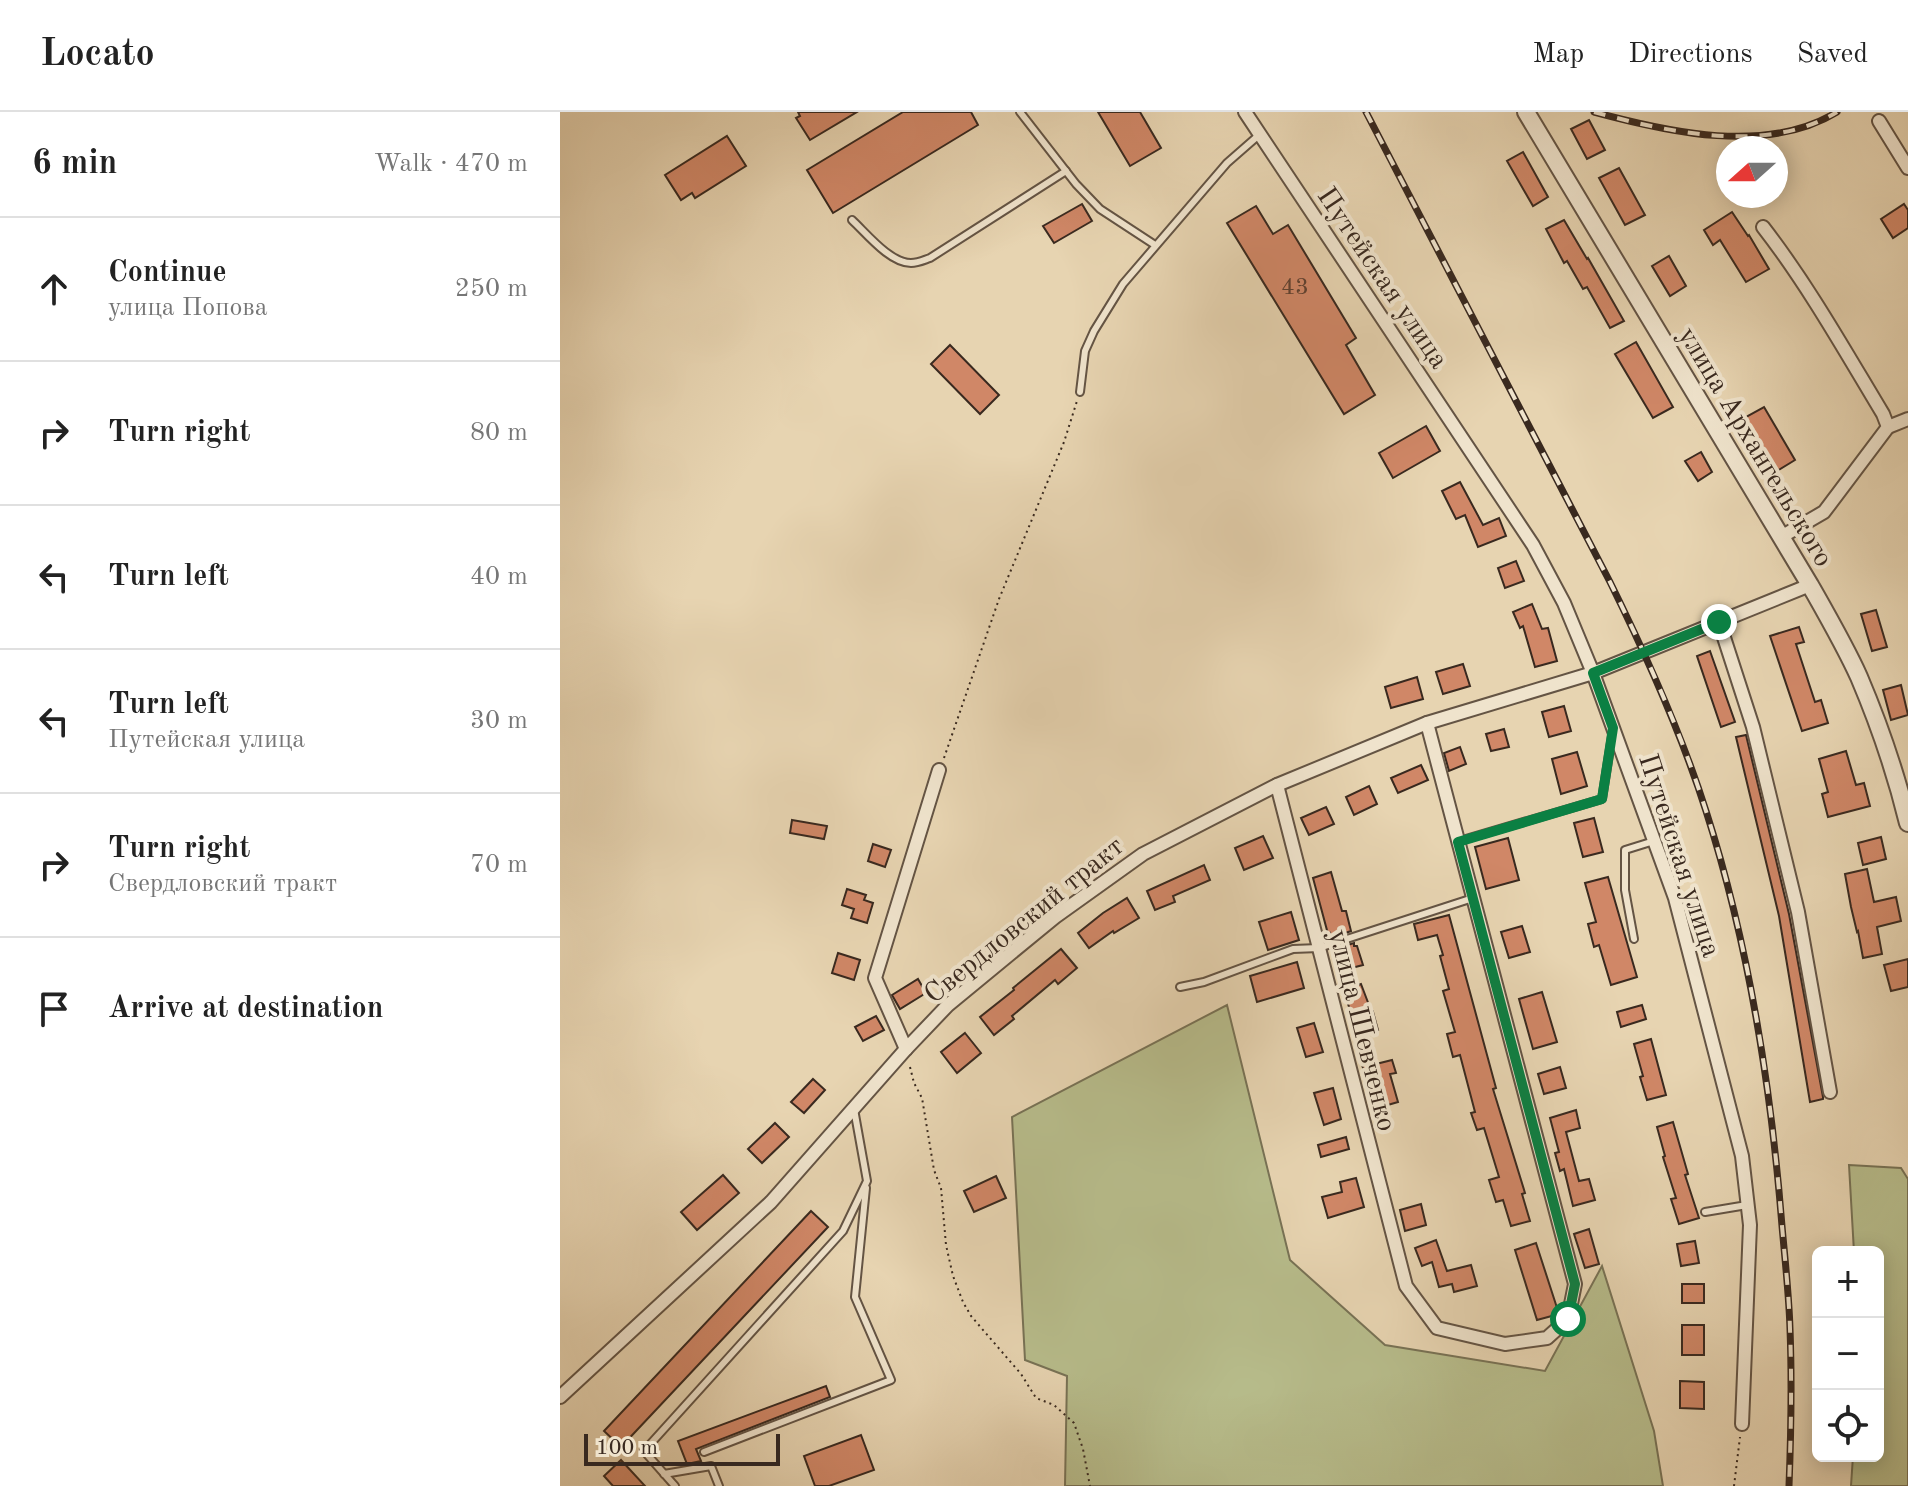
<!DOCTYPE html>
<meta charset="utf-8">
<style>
body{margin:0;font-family:"Old Standard TT",serif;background:#f2f2f2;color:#222}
.controls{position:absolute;right:24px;bottom:24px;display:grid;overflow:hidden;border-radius:12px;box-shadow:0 4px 20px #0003}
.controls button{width:72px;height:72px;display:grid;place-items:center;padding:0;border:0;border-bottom:2px solid #e0e0e0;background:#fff;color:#222;font:40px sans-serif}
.compass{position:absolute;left:1156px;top:24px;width:72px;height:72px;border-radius:50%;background:#fff;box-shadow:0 4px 20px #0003;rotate:249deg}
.scale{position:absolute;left:24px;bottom:20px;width:196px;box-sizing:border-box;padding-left:8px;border:4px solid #39291f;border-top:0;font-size:22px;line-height:28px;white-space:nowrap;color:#39291f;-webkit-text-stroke:6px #efe3cc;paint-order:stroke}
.stop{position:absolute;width:24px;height:24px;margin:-18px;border:6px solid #0b8043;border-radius:50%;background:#fff}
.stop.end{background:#0b8043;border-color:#fff;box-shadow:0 2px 8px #0008}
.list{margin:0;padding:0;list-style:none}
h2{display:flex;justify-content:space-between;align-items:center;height:104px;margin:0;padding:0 32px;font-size:34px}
h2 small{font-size:26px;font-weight:400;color:#767676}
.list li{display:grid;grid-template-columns:52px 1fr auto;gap:24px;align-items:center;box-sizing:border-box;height:144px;padding:0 32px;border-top:2px solid #e0e0e0}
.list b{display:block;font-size:30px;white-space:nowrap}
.list p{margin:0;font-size:26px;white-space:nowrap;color:#767676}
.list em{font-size:26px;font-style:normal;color:#767676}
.icon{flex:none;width:44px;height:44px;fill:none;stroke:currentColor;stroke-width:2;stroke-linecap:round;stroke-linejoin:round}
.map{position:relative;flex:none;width:1348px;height:1374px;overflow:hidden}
header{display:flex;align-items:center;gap:48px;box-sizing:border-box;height:112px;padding:0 40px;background:#fff;border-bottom:2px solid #e0e0e0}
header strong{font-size:38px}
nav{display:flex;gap:44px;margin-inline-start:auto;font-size:28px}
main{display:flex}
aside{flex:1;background:#fff}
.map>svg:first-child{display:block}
</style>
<header>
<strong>Locato</strong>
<nav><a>Map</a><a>Directions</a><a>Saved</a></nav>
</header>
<main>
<aside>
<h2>6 min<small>Walk · 470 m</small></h2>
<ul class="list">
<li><svg class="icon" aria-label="ahead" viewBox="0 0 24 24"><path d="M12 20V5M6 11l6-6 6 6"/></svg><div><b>Continue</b><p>улица Попова</p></div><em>250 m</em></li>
<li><svg class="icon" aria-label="right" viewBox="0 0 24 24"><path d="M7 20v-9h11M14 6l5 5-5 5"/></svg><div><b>Turn right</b></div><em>80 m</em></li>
<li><svg class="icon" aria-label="left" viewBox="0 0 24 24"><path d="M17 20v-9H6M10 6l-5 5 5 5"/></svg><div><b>Turn left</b></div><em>40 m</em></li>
<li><svg class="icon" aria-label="left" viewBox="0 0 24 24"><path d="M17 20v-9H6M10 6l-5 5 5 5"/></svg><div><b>Turn left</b><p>Путейская улица</p></div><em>30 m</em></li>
<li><svg class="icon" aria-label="right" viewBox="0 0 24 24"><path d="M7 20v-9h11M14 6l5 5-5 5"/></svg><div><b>Turn right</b><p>Свердловский тракт</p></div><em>70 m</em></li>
<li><svg class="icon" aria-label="arrive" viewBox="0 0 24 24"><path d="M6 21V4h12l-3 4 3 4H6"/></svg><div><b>Arrive at destination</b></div></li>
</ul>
</aside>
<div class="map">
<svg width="1348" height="1374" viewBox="0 0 1348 1374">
<rect width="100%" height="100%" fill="#e7d4b1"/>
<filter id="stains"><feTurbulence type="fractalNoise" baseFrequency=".0025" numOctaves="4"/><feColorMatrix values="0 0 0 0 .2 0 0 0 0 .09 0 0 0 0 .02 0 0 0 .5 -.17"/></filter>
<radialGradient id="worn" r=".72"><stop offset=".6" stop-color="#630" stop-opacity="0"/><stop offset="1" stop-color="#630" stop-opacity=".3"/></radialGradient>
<g fill="#b7bc8b" stroke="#787255" stroke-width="2">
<path d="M667,893L730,1148L825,1233L985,1259L1042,1154L1094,1319L1103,1374H505L507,1264L465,1248L452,1005Z"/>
<path d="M1289,1053L1341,1056L1348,1067V1374H1291L1293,1344H1318V1140H1294Z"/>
</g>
<g fill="#d08767" stroke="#39291f" stroke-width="2">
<path d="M238,0H297L250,28L236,6L240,4Z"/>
<path d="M343,0H411L418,13L273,101L247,58Z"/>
<path d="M538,0H580L601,36L570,54Z"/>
<path d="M1029,8L1045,38L1027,47L1011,17Z"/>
<path d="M167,24L186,54L135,86L132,81L121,88L105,63Z"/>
<path d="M963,40L988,85L973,94L947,49Z"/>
<path d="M1059,56L1085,103L1065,113L1039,66Z"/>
<path d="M522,92L532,109L494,131L483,114Z"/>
<path d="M1344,92L1348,98V116L1333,126L1321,107Z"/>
<path d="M696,94L713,122L728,113L796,226L786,233L815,283L784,302L667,111Z"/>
<path d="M1172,100L1188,124L1189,123L1209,157L1186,170L1160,128L1153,133L1144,118Z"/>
<path d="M1004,108L1027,147L1028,146L1064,209L1050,216L1027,175L1023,177L1007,149L1004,151L986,117Z"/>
<path d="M1109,144L1126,174L1110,184L1092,154Z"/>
<path d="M1076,230L1113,295L1093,306L1055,242Z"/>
<path d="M390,233L439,283L420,302L371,252Z"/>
<path d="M1204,295L1235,348L1217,359L1184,306Z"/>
<path d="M866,314L880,339L833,366L819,341Z"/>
<path d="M1141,340L1152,360L1138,369L1125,349Z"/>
<path d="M900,370L923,413L939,406L946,424L918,435L905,403L896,407L882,379Z"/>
<path d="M956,449L964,469L945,476L938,456Z"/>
<path d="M972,492L982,517L988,516L997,549L975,555L963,514L960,516L953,500Z"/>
<path d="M1316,498L1327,535L1312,539L1301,502Z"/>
<path d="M1239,515L1244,530L1236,532L1255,590L1261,588L1268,611L1242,619L1210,524Z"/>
<path d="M1150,539L1175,610L1161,615L1137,544Z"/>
<path d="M903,552L910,574L883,582L876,560Z"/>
<path d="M857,565L863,587L831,596L825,575Z"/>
<path d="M1341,573L1348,603L1331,608L1323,578Z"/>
<path d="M1004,594L1011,619L989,625L982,600Z"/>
<path d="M944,617L949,635L931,639L926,622Z"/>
<path d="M1186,623L1229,802L1263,985V987L1250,990L1219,804L1176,625Z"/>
<path d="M900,635L906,652L889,659L884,641Z"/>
<path d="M1286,639L1296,673L1304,671L1310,694L1268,705L1262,682L1268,680L1259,647Z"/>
<path d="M1017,640L1027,674L1001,682L992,647Z"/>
<path d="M861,653L868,668L838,681L831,666Z"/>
<path d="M809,674L817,692L794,703L786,685Z"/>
<path d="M766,695L774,712L749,723L741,706Z"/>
<path d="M1034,706L1043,740L1023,745L1014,711Z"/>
<path d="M232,708L267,714L264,727L230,721Z"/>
<path d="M703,724L713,746L684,758L675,736Z"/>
<path d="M1321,725L1326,747L1303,753L1298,731Z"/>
<path d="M948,726L959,768L926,777L915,735Z"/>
<path d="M313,732L331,738L325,755L308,749Z"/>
<path d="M644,753L650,768L613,784L615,790L595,798L587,779Z"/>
<path d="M1307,757L1314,790L1336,785L1341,809L1317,815L1322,842L1303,846L1298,819L1297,820L1291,795L1285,762Z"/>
<path d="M771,760L782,799H786L791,819L771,826L770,821L768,822L753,766Z"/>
<path d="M1048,765L1077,865L1051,873L1039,833L1034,835L1028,812L1036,810L1025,771Z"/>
<path d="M287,777L306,783L304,788L313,791L307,811L291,806L294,797L282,793Z"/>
<path d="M567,786L579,806L554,821L553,819L529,836L518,821L543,801Z"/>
<path d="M731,800L739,828L708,838L699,810Z"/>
<path d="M889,803L936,976L933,977L965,1081L962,1082L970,1109L951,1114L943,1088L936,1090L929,1068L939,1065L924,1016L917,1018L911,1001L915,1000L900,943L893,945L887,922L895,920L883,879L889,877L880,844L883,843L877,823L858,828L854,812Z"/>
<path d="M962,814L970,840L949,846L941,820Z"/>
<path d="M794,831V834H797L803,853L780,859L774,837Z"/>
<path d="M501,837L517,856L498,872L495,868L452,904L454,907L434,923L420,905L454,878L453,876Z"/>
<path d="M278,841L300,848L294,868L272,861Z"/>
<path d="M1348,847V875L1331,879L1324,853Z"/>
<path d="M737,850L744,876L697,890L690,864Z"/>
<path d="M358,867L366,881L340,897L332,883Z"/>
<path d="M801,872L812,901L813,900L818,918L795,924L790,907L793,906L783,878Z"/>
<path d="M982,880L997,930L973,937L959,887Z"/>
<path d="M1082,893L1086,907L1061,915L1057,900Z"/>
<path d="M316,904L324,918L303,929L295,915Z"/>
<path d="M754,911L763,940L746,945L737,916Z"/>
<path d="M405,921L421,941L397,961L381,940Z"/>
<path d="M1091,927L1106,983L1087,988L1080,965L1083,964L1074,932Z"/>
<path d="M813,941L816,952L832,948L836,961L830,962L838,990L814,997L800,945Z"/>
<path d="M1000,955L1006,976L984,982L978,962Z"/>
<path d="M253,967L265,978L244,1001L231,990Z"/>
<path d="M773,976L781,1007L764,1013L754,981Z"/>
<path d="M1016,998L1020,1016L1006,1020L1019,1069L1029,1067L1035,1088L1013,1094L1004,1057L1000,1059L995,1041L999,1040L990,1006Z"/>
<path d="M1113,1010L1128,1062L1125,1063L1139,1106L1119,1112L1111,1087L1116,1086L1103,1045L1105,1044L1097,1015Z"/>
<path d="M215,1011L229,1025L202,1051L188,1037Z"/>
<path d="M786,1025L789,1037L761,1045L758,1033Z"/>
<path d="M163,1063L179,1081L137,1118L121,1100Z"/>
<path d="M436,1064L446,1086L414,1100L404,1079Z"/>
<path d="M796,1066L804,1095L768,1106L762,1085L782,1080L780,1070Z"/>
<path d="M861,1092L866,1113L845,1119L840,1098Z"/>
<path d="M251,1099L268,1115L61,1335L44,1319Z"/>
<path d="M1029,1117L1039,1152L1025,1156L1014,1122Z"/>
<path d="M876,1128L887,1159L911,1153L917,1174L894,1180L892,1172L879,1175L872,1150L862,1154L855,1136Z"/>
<path d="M1135,1129L1139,1151L1121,1154L1117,1132Z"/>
<path d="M976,1131L999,1202L977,1208L955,1138Z"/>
<rect x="1122" y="1172" width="22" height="19"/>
<rect x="1122" y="1213" width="22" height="30"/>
<path d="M1120,1269L1144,1270V1297L1120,1296Z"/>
<path d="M266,1274L270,1285L136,1337L141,1349L127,1352L118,1329Z"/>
<path d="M301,1323L314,1358L269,1374H255L244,1344Z"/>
<path d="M61,1348L85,1374H53L44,1364Z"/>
</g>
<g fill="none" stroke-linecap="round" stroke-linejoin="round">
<g stroke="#645444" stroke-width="10">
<g id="service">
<path d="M460,0L516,72L540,97L595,133"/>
<path d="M292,108C307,122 330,151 351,151C358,151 364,148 370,146L506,59"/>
<path d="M520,280L525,239L534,219L563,172L667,51L699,23"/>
<path d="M899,729L1042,687L1052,624"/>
<path d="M1074,827L1065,778V738L1094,729"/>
<path d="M620,875L644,870L733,837L759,836L913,786"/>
<path d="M1145,1100L1187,1093"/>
<path d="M144,1340L331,1268L295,1185L306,1076"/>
<path d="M104,1362L151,1354L159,1374"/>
<path d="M115,1374L84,1339L283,1119L307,1069L294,997"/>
</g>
</g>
<g stroke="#645444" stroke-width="16">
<g id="minor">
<path d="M685,0L973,433L1004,491L1033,561L1115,786L1182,1044L1190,1113L1182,1312"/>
<path d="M1319,9L1348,56"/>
<path d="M1203,115C1248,173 1285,239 1323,302L1328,315L1264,400L1221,425"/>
<path d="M1328,315L1348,307"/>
<path d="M1159,510L1193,615L1238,800L1270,980"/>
<path d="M717,673L846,1174L877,1216L945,1232L987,1226L1008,1207L1015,1172L867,611"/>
<path d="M346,937L315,866L379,658"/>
<path d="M0,1285L211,1090L346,937L388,893L495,805L583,742L717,673L867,611L1033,561L1250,473"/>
</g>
</g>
<g stroke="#645444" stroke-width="20">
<path id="tertiary" d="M966,0L1250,473C1267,503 1285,534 1299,565C1319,612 1336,662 1348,711"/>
</g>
<g stroke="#39291f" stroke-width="2" stroke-dasharray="2 4" stroke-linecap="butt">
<path d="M384,646L439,487L504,330L517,289"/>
<path d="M350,955L354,971L362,986L374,1058L381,1076L386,1133L393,1164L403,1190L411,1204L461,1262L476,1286L494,1293L514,1311L523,1337L530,1374"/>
<path d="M1174,1374L1180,1325"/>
</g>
<use href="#service" stroke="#efe3cc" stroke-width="6"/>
<use href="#minor" stroke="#efe3cc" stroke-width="12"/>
<use href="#tertiary" stroke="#efe3cc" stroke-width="16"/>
<g stroke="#39291f" stroke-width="7">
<g id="rail">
<path d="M806,0L1050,470C1087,545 1121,620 1146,699C1189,833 1211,974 1222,1114C1225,1148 1229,1183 1230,1217C1232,1269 1231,1322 1229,1374"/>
<path d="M1034,0C1108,20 1207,43 1277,0"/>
</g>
</g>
<use href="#rail" stroke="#efe3cc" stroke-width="4" stroke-dasharray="12" stroke-linecap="butt"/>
</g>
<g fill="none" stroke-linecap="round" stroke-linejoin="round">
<path stroke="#0b8043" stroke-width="10" d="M1008,1207L1015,1172L898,730L1042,687L1053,616L1033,561L1159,510"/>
</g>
<g text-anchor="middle" stroke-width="8" stroke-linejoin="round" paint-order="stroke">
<g font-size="24" fill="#5f4031">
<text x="735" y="182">43</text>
</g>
<g font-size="28" fill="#39291f" stroke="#efe3cc">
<text transform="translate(824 165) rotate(56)" y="10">Путейская улица</text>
<text transform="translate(1197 334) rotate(59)" y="10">улица Архангельского</text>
<text transform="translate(1121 743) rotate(72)" y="10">Путейская улица</text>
<text transform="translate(463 807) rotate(-39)" y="10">Свердловский тракт</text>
<text transform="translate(804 918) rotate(76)" y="10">улица Шевченко</text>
</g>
</g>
<rect width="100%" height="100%" filter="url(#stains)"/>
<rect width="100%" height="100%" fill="url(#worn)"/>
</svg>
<div class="controls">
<button>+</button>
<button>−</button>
<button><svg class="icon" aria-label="locate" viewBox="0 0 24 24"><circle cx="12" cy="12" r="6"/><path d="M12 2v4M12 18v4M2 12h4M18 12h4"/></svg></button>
</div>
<svg class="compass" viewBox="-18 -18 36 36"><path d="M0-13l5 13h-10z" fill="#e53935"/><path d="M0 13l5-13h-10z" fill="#767676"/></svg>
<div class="scale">100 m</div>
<div class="stop" style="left:1008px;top:1207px"></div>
<div class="stop end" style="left:1159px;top:510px"></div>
</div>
</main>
